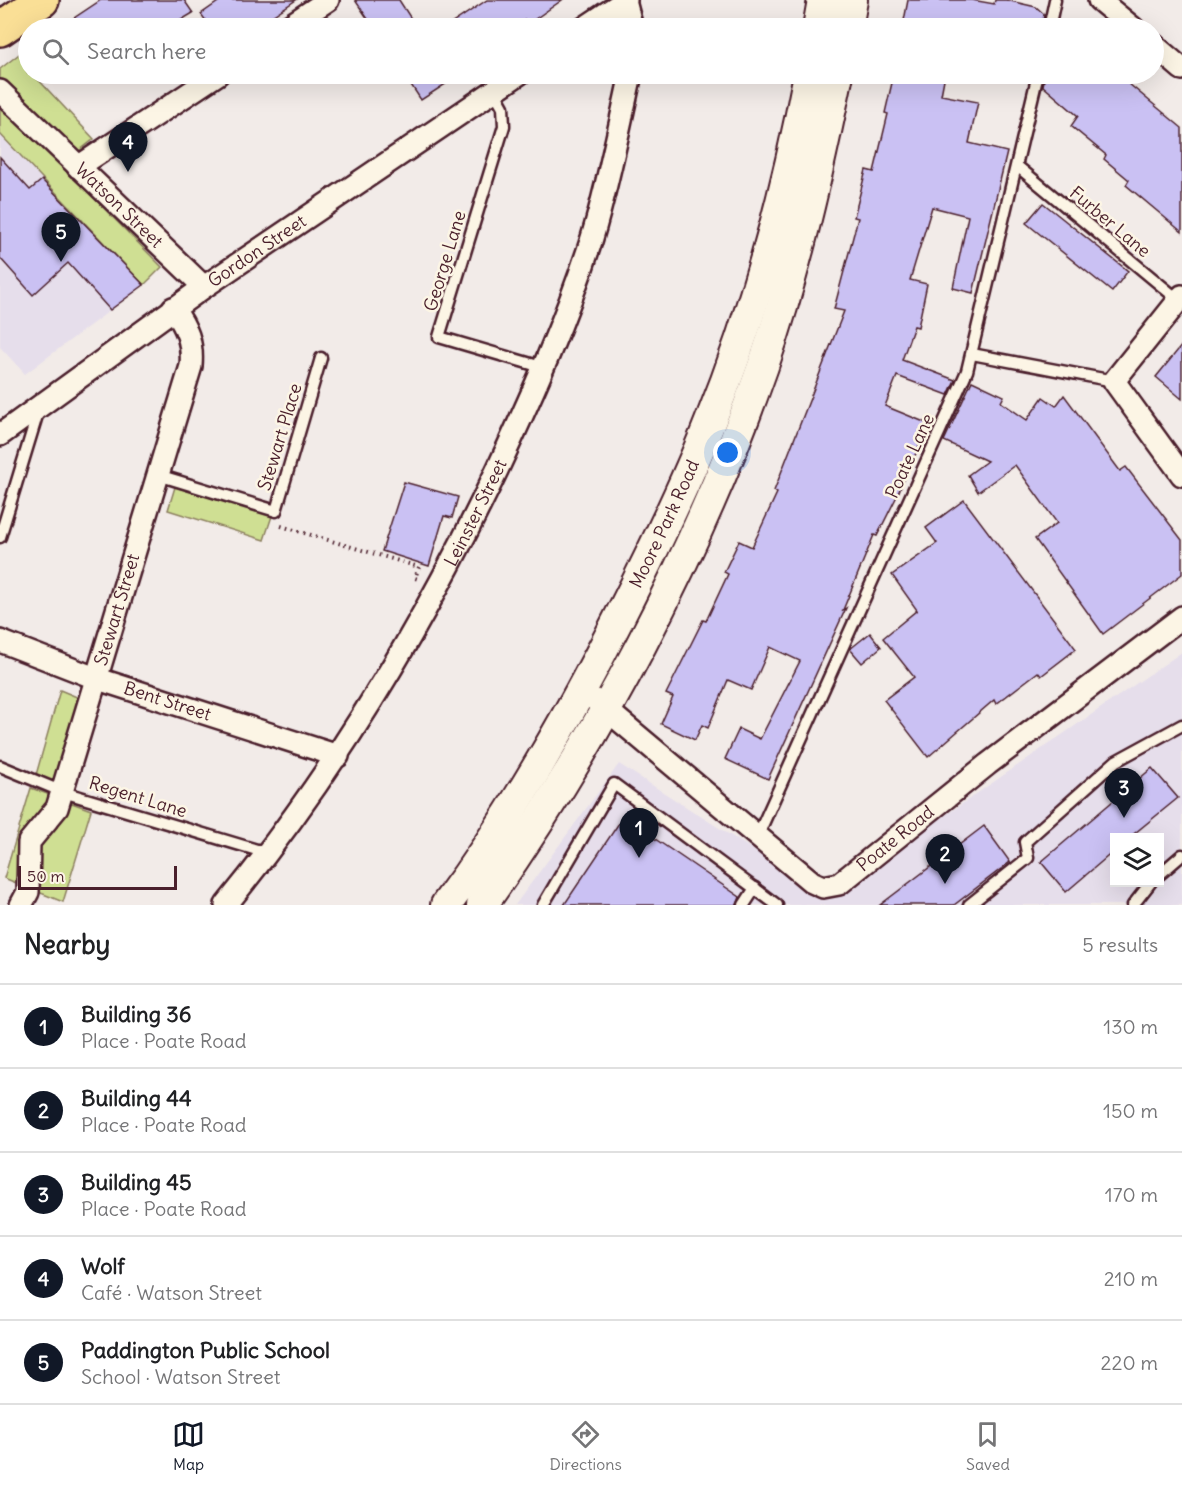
<!DOCTYPE html>
<meta charset="utf-8">
<style>
body{margin:0;font-family:Delius,sans-serif;background:#f2f2f2;color:#202124}
.controls{position:absolute;right:18px;bottom:18px;display:grid;overflow:hidden;border-radius:0px;box-shadow:0 6px 24px #0002}
.controls button{width:54px;height:54px;display:grid;place-items:center;padding:0;border:0;border-bottom:2px solid #e0e0e0;background:#fff;color:#202124;font:30px sans-serif}
.scale{position:absolute;left:18px;bottom:15px;width:159px;box-sizing:border-box;padding-left:6px;border:3px solid #4a1f2b;border-top:0;font-size:16px;line-height:21px;white-space:nowrap;color:#4a1f2b;-webkit-text-stroke:4px #fcf5e5;paint-order:stroke}
.you{position:absolute;left:728px;top:453px;width:21px;height:21px;margin:-15px;border:4px solid #fff;border-radius:50%;background:#1a73e8;box-shadow:0 0 0 9px #1a73e833}
.badge{display:grid;place-items:center;width:39px;height:39px;border-radius:50%;background:#111827;color:#fff;font-size:20px;font-weight:700}
.pin{position:absolute;translate:-50% -50px;filter:drop-shadow(0 2px 3px #0008)}
.pin::after{content:'';position:absolute;top:32px;width:21px;height:18px;background:inherit;clip-path:polygon(0 0,100% 0,50% 100%)}
.list{margin:0;padding:0;list-style:none}
h2{display:flex;justify-content:space-between;align-items:center;height:78px;margin:0;padding:0 24px;font-size:26px}
h2 small{font-size:20px;font-weight:400;color:#757577}
.list li{display:grid;grid-template-columns:39px 1fr auto;gap:18px;align-items:center;box-sizing:border-box;height:84px;padding:0 24px;border-top:2px solid #e0e0e0}
.list b{display:block;font-size:22px;white-space:nowrap}
.list p{margin:0;font-size:20px;white-space:nowrap;color:#757577}
.list em{font-size:20px;font-style:normal;color:#757577}
.icon{flex:none;width:33px;height:33px;fill:none;stroke:currentColor;stroke-width:2;stroke-linecap:round;stroke-linejoin:round}
.map{position:relative;flex:none;width:1182px;height:905px;overflow:hidden}
.search{position:absolute;background:#fff;box-shadow:0 6px 24px #0002;left:18px;right:18px;top:18px;height:66px;display:flex;align-items:center;gap:15px;box-sizing:border-box;padding:0 21px;border-radius:33px;color:#757577;font-size:22px}
.sheet{height:498px;background:#fff}
nav{display:flex;justify-content:space-around;align-items:center;box-sizing:border-box;height:84px;border-top:2px solid #e0e0e0;background:#fff;font-size:16px;color:#757577}
nav a{display:grid;justify-items:center;gap:3px}
nav .on{color:#111827}
.map>svg:first-child{display:block}
</style>
<div class="map">
<svg width="1182" height="905" viewBox="0 0 1182 905">
<rect width="100%" height="100%" fill="#f2ebe8"/>
<filter id="ink" filterUnits="userSpaceOnUse"><feTurbulence type="fractalNoise" baseFrequency=".0167" numOctaves="2"/><feDisplacementMap in="SourceGraphic" scale="12" xChannelSelector="R" yChannelSelector="G"/><feConvolveMatrix kernelMatrix="1 2 1 2 8 2 1 2 1" color-interpolation-filters="sRGB"/></filter>
<g filter="url(#ink)">
<g fill="#e6deeb" fill-rule="evenodd">
<path d="M0,135L144,285L25,374L0,347Z"/>
<path d="M1182,652V905H515L619,764L827,897ZM1114,838H1160V882H1114Z"/>
</g>
<g fill="#cfdf93" stroke="#8c7f5f" stroke-width="1.5">
<path d="M27,48L24,60L28,74H33L94,139L74,155L73,167L78,182L162,267L144,285L0,134V69Z"/>
<path d="M175,487L272,516L264,540L168,510Z"/>
<path d="M60,690L84,700L58,784L36,775Z"/>
<path d="M31,788L91,810L63,902L4,878Z"/>
</g>
<g fill="#cac1f3" stroke="#4a1f2b" stroke-width="1.5">
<path d="M101,0H184L193,13L168,28H59Z"/>
<path d="M221,0H296L254,28H211L201,14Z"/>
<path d="M355,0H399L417,28H374Z"/>
<path d="M487,0H562L528,24L525,20L512,28H445Z"/>
<path d="M908,0H972L994,4L995,0H1006L1036,7L1044,14L1042,28H916L903,26Z"/>
<path d="M404,74H461L421,100Z"/>
<path d="M894,74H945L941,95L978,102L969,143L1007,152L973,293L953,288L968,216L932,207L910,280L927,284L918,327L914,326L902,360L955,380L948,395L897,376L885,406L929,424L896,498L877,536L874,535L843,610L846,608L768,779L725,759L739,729L760,739L800,661L770,647L751,690L728,680L708,728L702,725L695,740L661,724L673,697L666,694L703,620L706,621L728,574L724,572L739,541L752,547L777,493L774,491L844,311L834,309L858,218L854,217L866,170L874,172L888,114L885,113Z"/>
<path d="M1045,74H1117L1182,128V232L1126,185L1129,180L1104,159L1106,155L1071,126L1078,116L1043,86Z"/>
<path d="M0,157L30,190L42,180L144,285L110,310L68,263L33,295L0,258Z"/>
<path d="M1043,203L1128,271L1112,292L1026,223Z"/>
<path d="M1182,345V399L1156,377Z"/>
<path d="M972,381L1004,396L1001,402L1027,420L1043,397L1056,406L1064,395L1120,471L1126,467L1182,540V574L1103,634L1035,539L1057,523L1015,465L978,492L968,475L987,461L944,441Z"/>
<path d="M404,482L458,497L452,518L444,516L429,566L382,551Z"/>
<path d="M964,500L1076,649L1041,676L1038,672L996,704L994,700L928,757L884,700L914,677L883,638L917,610L892,575L937,543L926,528Z"/>
<path d="M870,633L881,647L862,663L850,649Z"/>
<path d="M1152,768L1178,798L1130,837H1114V851L1066,892L1041,862Z"/>
<path d="M623,817L740,897L737,905H564Z"/>
<path d="M984,826L1010,862L954,905H880Z"/>
</g>
<g fill="none" stroke-linecap="round" stroke-linejoin="round">
<g stroke="#4a1f2b" stroke-width="15">
<g id="lane">
<path d="M1049,28L1055,0"/>
<path d="M494,91L503,107L504,126L439,337L545,368"/>
<path d="M1017,166L1181,302"/>
<path d="M972,354L1114,381"/>
<path d="M158,475L276,511L321,358"/>
<path d="M0,537L39,409"/>
<path d="M0,766L63,792L267,853"/>
<path d="M758,835L967,371L1038,74"/>
<path d="M1160,874L1182,855"/>
<path d="M543,905L614,784L777,905"/>
<path d="M744,905L755,888"/>
<path d="M969,905L1028,858L1025,842L1116,761L1182,725"/>
<path d="M1133,905L1151,882"/>
</g>
</g>
<g stroke="#4a1f2b" stroke-width="26">
<g id="street">
<path d="M1099,0L1133,28"/>
<path d="M625,1L632,28"/>
<path d="M286,28L328,0"/>
<path d="M584,28L626,0"/>
<path d="M1154,45L1182,69"/>
<path id="s1" d="M0,91L204,287"/>
<path d="M78,167L218,74"/>
<path d="M1182,296L1114,381L1182,475"/>
<path id="s2" d="M0,435L204,287L519,74"/>
<path id="s3" d="M0,641L98,679L338,756"/>
<path id="s4" d="M595,700L812,882L823,887L839,884L988,764L1182,617"/>
<path id="s5" d="M21,905L28,892L29,842L57,808L191,366C193,342 187,328 173,308"/>
<path id="s6" d="M226,905C336,771 424,624 498,468C533,393 567,317 592,238C608,184 619,128 631,74"/>
</g>
</g>
<g stroke="#4a1f2b" stroke-width="34">
<g id="secondary">
<path d="M818,28L823,0"/>
<path d="M847,28L852,0"/>
<path id="s7" d="M446,905C514,814 570,715 621,614C653,551 684,488 710,422C755,311 787,191 809,74"/>
<path d="M482,905C596,745 698,552 763,366C796,271 818,172 838,74"/>
</g>
</g>
<g stroke="#4a1f2b" stroke-width="38">
<path id="primary" d="M0,29L42,0"/>
</g>
<path stroke="#4a1f2b" stroke-width="4" stroke-dasharray="1.5 4.5" stroke-linecap="butt" d="M281,526L419,567L415,578L421,580"/>
<use href="#lane" stroke="#fcf5e5" stroke-width="10"/>
<use href="#street" stroke="#fcf5e5" stroke-width="21"/>
<use href="#secondary" stroke="#fcf5e5" stroke-width="30"/>
<use href="#primary" stroke="#fadf96" stroke-width="33"/>
</g>
</g>
<g text-anchor="middle" stroke-width="5" stroke-linejoin="round" paint-order="stroke">
<g font-size="18" fill="#4a1f2b" stroke="#fcf5e5">
<text dy="6" stroke="none"><textPath href="#s1" startOffset="165">Watson Street</textPath></text>
<text transform="translate(1110 222) rotate(40)" y="6">Furber Lane</text>
<text dy="6" stroke="none"><textPath href="#s2" startOffset="316">Gordon Street</textPath></text>
<text transform="translate(445 261) rotate(-73)" y="6">George Lane</text>
<text transform="translate(280 437) rotate(-73)" y="6">Stewart Place</text>
<text transform="translate(910 456) rotate(-65)" y="6">Poate Lane</text>
<text dy="6" stroke="none"><textPath href="#s6" startOffset="466">Leinster Street</textPath></text>
<text dy="6" stroke="none"><textPath href="#s7" startOffset="440">Moore Park Road</textPath></text>
<text dy="6" stroke="none"><textPath href="#s5" startOffset="316">Stewart Street</textPath></text>
<text dy="6" stroke="none"><textPath href="#s3" startOffset="178">Bent Street</textPath></text>
<text transform="translate(138 797) rotate(17)" y="6">Regent Lane</text>
<text dy="6" stroke="none"><textPath href="#s4" startOffset="384">Poate Road</textPath></text>
</g>
</g>
</svg>
<div class="controls">
<button><svg class="icon" aria-label="layers" viewBox="0 0 24 24"><path d="M12 4l9 5-9 5-9-5zM3 14l9 5 9-5"/></svg></button>
</div>
<div class="scale">50 m</div>
<div class="you"></div>
<div class="pin badge" style="left:639px;top:858px">1</div>
<div class="pin badge" style="left:945px;top:884px">2</div>
<div class="pin badge" style="left:1124px;top:818px">3</div>
<div class="pin badge" style="left:128px;top:172px">4</div>
<div class="pin badge" style="left:61px;top:262px">5</div>
<div class="search"><svg class="icon" aria-label="search" viewBox="0 0 24 24"><circle cx="10" cy="10" r="6"/><path d="M15 15l6 6"/></svg>Search here</div>
</div>
<section class="sheet">
<h2>Nearby<small>5 results</small></h2>
<ul class="list">
<li><span class="badge">1</span><div><b>Building 36</b><p>Place · Poate Road</p></div><em>130 m</em></li>
<li><span class="badge">2</span><div><b>Building 44</b><p>Place · Poate Road</p></div><em>150 m</em></li>
<li><span class="badge">3</span><div><b>Building 45</b><p>Place · Poate Road</p></div><em>170 m</em></li>
<li><span class="badge">4</span><div><b>Wolf</b><p>Café · Watson Street</p></div><em>210 m</em></li>
<li><span class="badge">5</span><div><b>Paddington Public School</b><p>School · Watson Street</p></div><em>220 m</em></li>
</ul>
</section>
<nav>
<a class="on"><svg class="icon" aria-label="map" viewBox="0 0 24 24"><path d="M3 6l6-2 6 2 6-2v14l-6 2-6-2-6 2zM9 4v14M15 6v14"/></svg>Map</a>
<a><svg class="icon" aria-label="directions" viewBox="0 0 24 24"><path d="M12 3l9 9-9 9-9-9zM9 14v-3h6M13 9l2 2-2 2"/></svg>Directions</a>
<a><svg class="icon" aria-label="saved" viewBox="0 0 24 24"><path d="M7 4h10v16l-5-4-5 4z"/></svg>Saved</a>
</nav>
